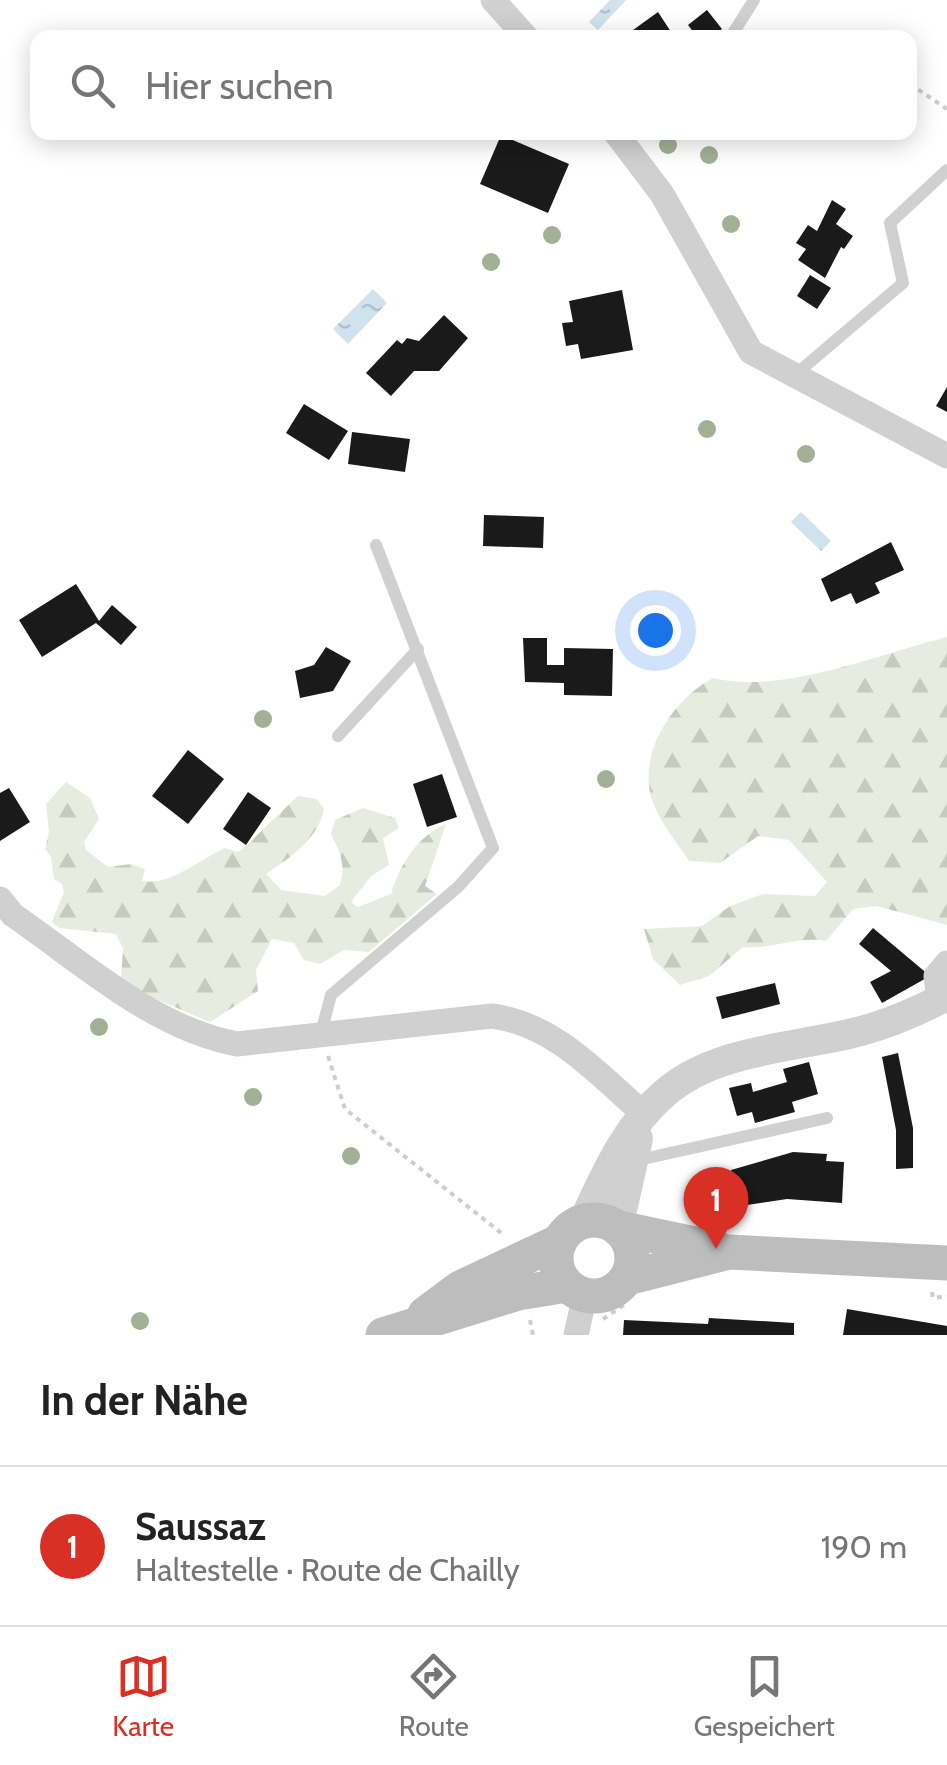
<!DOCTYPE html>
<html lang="de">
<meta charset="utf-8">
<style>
body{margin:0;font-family:Cabin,sans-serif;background:#f2f2f2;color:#222}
.you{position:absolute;left:655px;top:630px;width:35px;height:35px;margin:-25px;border:8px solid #fff;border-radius:50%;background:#1a73e8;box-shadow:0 0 0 15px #1a73e833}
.badge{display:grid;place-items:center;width:65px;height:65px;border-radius:50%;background:#d93025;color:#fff;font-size:32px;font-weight:700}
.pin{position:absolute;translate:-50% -82px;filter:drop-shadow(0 2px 5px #0008)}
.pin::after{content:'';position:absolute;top:52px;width:35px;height:30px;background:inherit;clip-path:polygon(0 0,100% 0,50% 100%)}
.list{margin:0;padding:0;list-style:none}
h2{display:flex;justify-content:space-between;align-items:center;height:130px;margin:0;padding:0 40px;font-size:42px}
h2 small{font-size:32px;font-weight:400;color:#767676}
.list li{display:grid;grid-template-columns:65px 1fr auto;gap:30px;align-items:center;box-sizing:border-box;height:160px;padding:0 40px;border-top:2px solid #e0e0e0}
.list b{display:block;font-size:38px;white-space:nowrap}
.list p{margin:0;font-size:32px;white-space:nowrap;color:#767676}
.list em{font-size:32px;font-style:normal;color:#767676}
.icon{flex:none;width:55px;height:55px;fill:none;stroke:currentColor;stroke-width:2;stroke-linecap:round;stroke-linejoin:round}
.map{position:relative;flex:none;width:947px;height:1335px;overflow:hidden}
.search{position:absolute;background:#fff;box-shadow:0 5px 25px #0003;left:30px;right:30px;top:30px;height:110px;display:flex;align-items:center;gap:25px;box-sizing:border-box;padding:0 35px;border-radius:20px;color:#767676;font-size:38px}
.sheet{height:290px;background:#fff}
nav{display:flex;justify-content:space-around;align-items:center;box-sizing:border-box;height:140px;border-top:2px solid #e0e0e0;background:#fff;font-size:28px;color:#767676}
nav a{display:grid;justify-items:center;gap:5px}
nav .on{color:#d93025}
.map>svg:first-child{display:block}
</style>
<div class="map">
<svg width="947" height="1335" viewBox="0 0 947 1335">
<defs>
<pattern id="forest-firs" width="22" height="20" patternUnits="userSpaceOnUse" patternTransform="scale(2.5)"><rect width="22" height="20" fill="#e6ecdf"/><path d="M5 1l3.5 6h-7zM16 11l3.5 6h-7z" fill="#c6cbc0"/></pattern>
<pattern id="water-ripples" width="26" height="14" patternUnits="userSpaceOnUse" patternTransform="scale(2.5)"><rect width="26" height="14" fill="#cfe2ee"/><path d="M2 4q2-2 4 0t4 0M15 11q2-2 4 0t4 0" fill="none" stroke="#b2c2cd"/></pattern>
</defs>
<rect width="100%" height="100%" fill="#fff"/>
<g fill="url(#forest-firs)">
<path d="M947,637V925L877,906L853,909L826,941C797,936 776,949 743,947L709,976L680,985L653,959L644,929L702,926L730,906L763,894L815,896L827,882L789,840L758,836L720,863L689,861C677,842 659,821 652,800C637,753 673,699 713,678C781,695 879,654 947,637Z"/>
<path d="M66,782L90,798L99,819L84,842L86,850L108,867L131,864L145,869L142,881C171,886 198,860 225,848L238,852C244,849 289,804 298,796L317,799L324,809C319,838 290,858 266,874L281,890L325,896L340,885C346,864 340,852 331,834L335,820L363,808L395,818L399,828L383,838L389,865L371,876L351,902L358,907L391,894C399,866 418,835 446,824L425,886L437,894L369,952L344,950L320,964L304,960L294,943L272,939L256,970L258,991L210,1022L132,989L121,978L123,948L116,934L59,928L52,922L64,892L62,884L54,879L51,857L45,849L49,832L46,804Z"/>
</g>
<g fill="url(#water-ripples)">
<path d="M610,0H626L598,30L589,22Z"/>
<path d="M373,289L387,303L348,344L333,329Z"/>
<path d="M801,512L831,541L821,551L791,522Z"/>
</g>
<g fill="#1a1a1a">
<path d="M707,10L722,29L711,38H698L688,25Z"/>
<path d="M658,12L675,38H622Z"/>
<path d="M501,135L569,164L548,213L480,184Z"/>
<path d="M832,200L846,209L836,224L853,236L844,249L841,247L825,278L798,260L806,249L796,243L808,225L817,231Z"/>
<path d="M810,275L831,288L817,309L797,296Z"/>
<path d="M622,290L633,350L581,359L578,344L566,346L562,323L573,322L569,301Z"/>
<path d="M444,315L468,338L439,371H414L391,396L366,373L397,340L402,344L407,338L419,341Z"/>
<path d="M947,387V412L936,406Z"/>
<path d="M304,404L348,431L329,460L286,433Z"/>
<path d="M352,432L410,439L405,472L348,464Z"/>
<path d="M484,515L544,517L543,548L483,546Z"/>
<path d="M891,542L904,570L875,583L880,593L856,604L851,593L831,602L821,579Z"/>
<path d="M76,584L99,621L112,605L137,627L121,645L96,623L42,657L19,620Z"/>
<path d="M523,638H547V665H564V648L613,649L612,696L564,695V683L525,682Z"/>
<path d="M326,647L351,661L333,691L300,698L295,671L314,665Z"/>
<path d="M188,750L224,779L188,824L152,796Z"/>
<path d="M442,774L457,817L427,827L413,784Z"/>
<path d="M9,788L30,822L0,841V793Z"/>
<path d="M248,792L271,808L246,845L223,829Z"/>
<path d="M873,928L930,976L882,1003L870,982L891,971L859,944Z"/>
<path d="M775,983L780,1004L722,1019L716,997Z"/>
<path d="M898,1053L913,1128V1168L896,1169V1130L882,1057Z"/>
<path d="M809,1062L818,1094L792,1102L795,1112L755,1123L752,1112L737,1116L729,1088L751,1083L753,1092L787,1082L783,1069Z"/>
<path d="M793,1152L827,1154L826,1161L844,1162L842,1203L787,1199L740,1206L731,1170Z"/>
<path d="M847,1309L947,1326V1335H843Z"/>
<path d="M709,1318L794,1323V1335H623L624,1320L708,1324Z"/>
</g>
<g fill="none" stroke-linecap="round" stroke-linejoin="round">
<g stroke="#cdcdcd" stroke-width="4" stroke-dasharray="5 5" stroke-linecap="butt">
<path d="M910,84L947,109"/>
<path d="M328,1056L345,1109L505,1236"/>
<path d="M932,1292L933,1298L947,1296"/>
<path d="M603,1319L624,1305"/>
<path d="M530,1320L533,1335"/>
</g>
<g stroke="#d0d0d0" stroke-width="12">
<path d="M730,38L754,0"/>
<path d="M796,374L903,283L890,223L947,170"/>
<path d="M338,736L418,649"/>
<path d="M321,1033L331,995L458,887L493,848L376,545"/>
<path d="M634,1161L827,1118"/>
</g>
<g stroke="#d0d0d0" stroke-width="25">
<path d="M493,0L527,38"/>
<path d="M615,132L662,194L751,352L947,456"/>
<path d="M0,899L13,915C83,963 153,1028 237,1044L492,1016C555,1024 599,1075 645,1115"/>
<path d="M939,1000L936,976L947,963"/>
<path d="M576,1335L585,1295"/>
</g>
<g stroke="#d0d0d0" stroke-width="30">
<path d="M583,1222C605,1176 625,1127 665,1093C716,1048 799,1048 861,1031C891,1023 920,1010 947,996"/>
<path d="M618,1228L638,1139"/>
</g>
<g stroke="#bdbdbd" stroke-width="35">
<circle cx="594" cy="1258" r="38"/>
<path d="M618,1228L718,1249"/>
<path d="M627,1278L729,1252L947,1263"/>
<path d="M425,1314L460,1288L560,1241"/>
<path d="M383,1335L518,1293L567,1285"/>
</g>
</g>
<g fill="#a2b095">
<circle cx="668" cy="145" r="9"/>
<circle cx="709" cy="155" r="9"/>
<circle cx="731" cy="224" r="9"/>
<circle cx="552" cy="235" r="9"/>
<circle cx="491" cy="262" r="9"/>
<circle cx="707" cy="429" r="9"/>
<circle cx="806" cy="454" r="9"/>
<circle cx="263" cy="719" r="9"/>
<circle cx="606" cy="779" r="9"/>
<circle cx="99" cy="1027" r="9"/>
<circle cx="253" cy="1097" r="9"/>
<circle cx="351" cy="1156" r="9"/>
<circle cx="140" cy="1321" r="9"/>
</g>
</svg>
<div class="you"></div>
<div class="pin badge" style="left:716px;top:1249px">1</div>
<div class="search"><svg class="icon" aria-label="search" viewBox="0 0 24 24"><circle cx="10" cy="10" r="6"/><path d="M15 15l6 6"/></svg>Hier suchen</div>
</div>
<section class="sheet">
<h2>In der Nähe<small></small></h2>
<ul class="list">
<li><span class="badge">1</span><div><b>Saussaz</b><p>Haltestelle · Route de Chailly</p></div><em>190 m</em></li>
</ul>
</section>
<nav>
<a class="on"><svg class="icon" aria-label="map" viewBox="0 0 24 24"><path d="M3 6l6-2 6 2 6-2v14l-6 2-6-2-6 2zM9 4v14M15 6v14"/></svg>Karte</a>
<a><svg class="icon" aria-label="directions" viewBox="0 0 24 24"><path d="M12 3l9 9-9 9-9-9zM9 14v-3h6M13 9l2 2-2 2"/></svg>Route</a>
<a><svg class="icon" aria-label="saved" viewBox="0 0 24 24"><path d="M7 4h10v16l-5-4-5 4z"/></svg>Gespeichert</a>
</nav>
